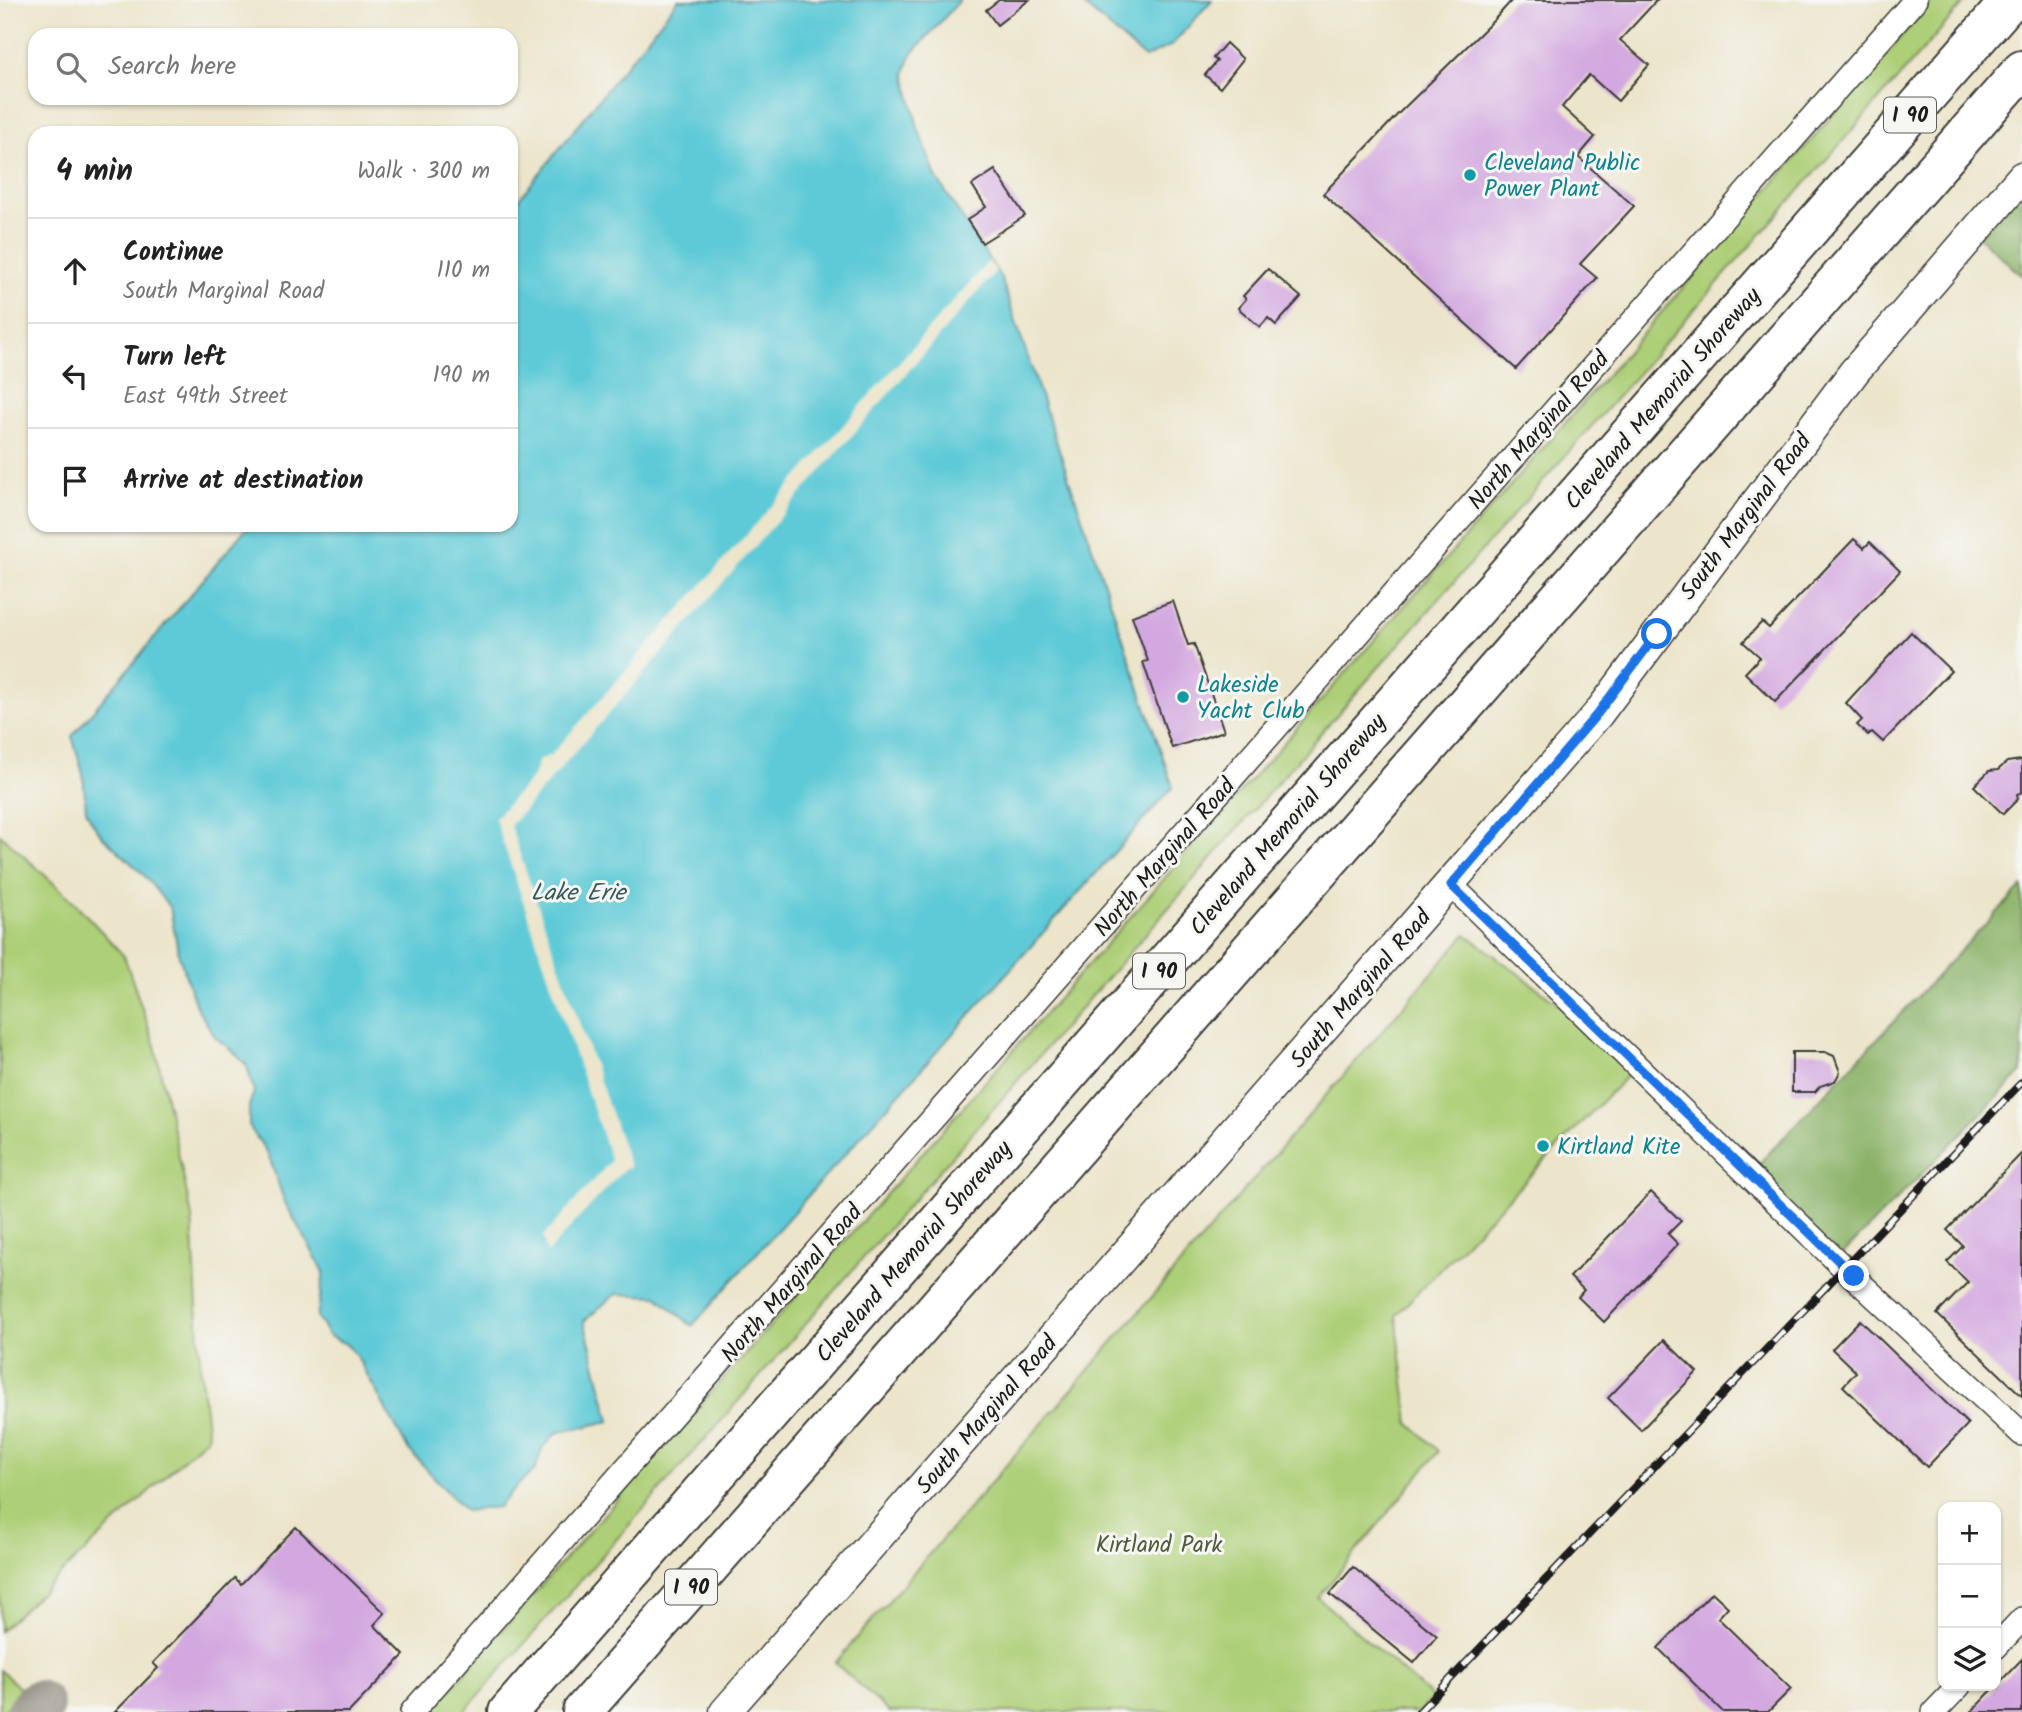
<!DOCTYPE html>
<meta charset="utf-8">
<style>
body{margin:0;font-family:Kalam,sans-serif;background:#f6f6f6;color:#222}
.controls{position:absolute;right:21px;bottom:21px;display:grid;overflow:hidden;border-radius:14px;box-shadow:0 2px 5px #0004}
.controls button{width:63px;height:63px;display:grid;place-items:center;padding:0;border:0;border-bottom:2px solid #e0e0e0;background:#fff;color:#222;font:35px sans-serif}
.stop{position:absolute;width:21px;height:21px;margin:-16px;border:5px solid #1a73e8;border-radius:50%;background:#fff}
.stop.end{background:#1a73e8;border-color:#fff;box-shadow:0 2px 7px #0008}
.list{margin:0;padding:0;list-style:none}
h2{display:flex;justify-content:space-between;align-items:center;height:91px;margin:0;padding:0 28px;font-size:30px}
h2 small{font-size:23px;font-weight:400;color:#767676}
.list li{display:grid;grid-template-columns:46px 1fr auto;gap:21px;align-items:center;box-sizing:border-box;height:105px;padding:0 28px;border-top:2px solid #e0e0e0}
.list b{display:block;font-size:26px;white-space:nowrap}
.list p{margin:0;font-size:23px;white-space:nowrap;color:#767676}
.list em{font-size:23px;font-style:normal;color:#767676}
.icon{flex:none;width:38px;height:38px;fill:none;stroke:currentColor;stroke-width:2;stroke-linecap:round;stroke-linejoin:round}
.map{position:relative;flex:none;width:2022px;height:1712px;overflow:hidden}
.search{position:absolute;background:#fff;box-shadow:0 2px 5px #0004;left:28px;top:28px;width:490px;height:77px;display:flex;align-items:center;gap:18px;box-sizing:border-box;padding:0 24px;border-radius:21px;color:#767676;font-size:26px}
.panel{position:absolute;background:#fff;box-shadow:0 2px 5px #0004;left:28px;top:126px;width:490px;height:406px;border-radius:21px}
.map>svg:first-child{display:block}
</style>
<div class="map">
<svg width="2022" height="1712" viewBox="0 0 2022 1712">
<rect width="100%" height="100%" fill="#f6f6f2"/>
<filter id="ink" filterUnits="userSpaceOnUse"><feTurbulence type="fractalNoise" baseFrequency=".0143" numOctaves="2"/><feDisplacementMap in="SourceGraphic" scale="14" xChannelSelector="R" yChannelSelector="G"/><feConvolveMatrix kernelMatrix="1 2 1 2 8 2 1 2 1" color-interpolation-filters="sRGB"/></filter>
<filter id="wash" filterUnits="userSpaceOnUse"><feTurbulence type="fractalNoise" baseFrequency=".00686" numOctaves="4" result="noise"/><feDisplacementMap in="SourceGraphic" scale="28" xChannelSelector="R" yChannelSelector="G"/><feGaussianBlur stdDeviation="1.57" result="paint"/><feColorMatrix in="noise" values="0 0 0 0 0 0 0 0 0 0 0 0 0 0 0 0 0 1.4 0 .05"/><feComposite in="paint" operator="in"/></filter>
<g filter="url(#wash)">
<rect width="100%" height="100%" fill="#ece5cb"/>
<g fill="#adcf77" stroke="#64764a" stroke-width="2">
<path d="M1933,0H1967L1321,733L699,1446L464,1712H430L1539,453Z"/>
<path d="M0,834L74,902L124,956L155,1046L192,1217L201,1376L208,1436L0,1631Z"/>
<path d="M1466,934L1638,1064L1396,1315L1409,1423L1439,1451L1318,1598L1433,1698L1419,1712H889L835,1663Z"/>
<path d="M0,1670L23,1691L2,1712H0Z"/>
</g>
<g fill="#8ab268" stroke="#536742" stroke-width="2">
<path d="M2022,177V276L1974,232Z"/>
<path d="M2022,886V1072L1837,1260L1749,1174Z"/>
</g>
<g fill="#5ecad7" stroke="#3d737a" stroke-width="2">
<path d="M678,0H960L911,55L905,73L918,128L936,177L1001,278L1173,787L692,1326L657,1296L616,1294L584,1321L610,1421L556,1433L542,1449L535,1470L519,1484L498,1507L465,1511L408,1449L356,1355L346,1344L329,1336L317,1317L324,1272L285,1203L268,1154L249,1126V1106L254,1092L247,1066L234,1052L216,1038L196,1006L179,956L170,908L143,874L102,836L92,822L86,810L83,774L72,736L249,525H511V209Z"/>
<path d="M1078,0H1212L1172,45L1145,58Z"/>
</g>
<path fill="#ece5cb" d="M989,261L996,271L510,826L630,1167L624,1169L547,1253L543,1237L611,1161L495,818L533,777L539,760L551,755Z"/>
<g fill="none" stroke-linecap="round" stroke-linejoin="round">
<path stroke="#848074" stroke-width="52" d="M33,1712L38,1706"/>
</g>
<g id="blocks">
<g fill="#d3a8e0">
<path d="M999,0H1029L997,25L986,10Z"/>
<path d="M1512,0H1657L1620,40L1649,65L1618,101L1589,75L1562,107L1595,137L1578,157L1634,206L1580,264L1597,278L1516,369L1323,194L1398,114L1494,20Z"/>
<path d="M1226,43L1243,59L1220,88L1205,75L1217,61L1213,58Z"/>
<path d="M995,170L1025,216L982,243L967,220L986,207L972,185Z"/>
<path d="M1268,269L1301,297L1276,325L1268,318L1260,327L1238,308L1246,299L1243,296Z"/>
<path d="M1854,539L1864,548L1870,542L1900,571L1775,702L1745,673L1760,657L1743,642L1762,622L1769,628Z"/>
<path d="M1173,601L1188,645L1194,644L1224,731L1172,748L1143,662L1148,661L1132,616Z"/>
<path d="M1911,632L1951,671L1883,742L1872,732L1868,735L1857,725L1862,720L1846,703Z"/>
<path d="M2022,760V792L2017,794L2018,799L2003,814L1974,786L1989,771L1998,770L2007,762Z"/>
<path d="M1792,1052H1825L1834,1056L1840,1072L1835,1081L1820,1086L1815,1092H1792Z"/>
<path d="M2022,1153V1396L1937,1314L1968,1282L1947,1262L1963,1246L1947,1230Z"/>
<path d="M1651,1192L1681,1221L1668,1234L1678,1244L1604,1322L1578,1297L1584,1290L1570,1277Z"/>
<path d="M1860,1320L1968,1424L1927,1467L1843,1386L1856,1372L1832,1349Z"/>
<path d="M1664,1340L1697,1372L1641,1430L1608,1398Z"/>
<path d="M296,1527L385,1613L374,1625L404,1655L349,1712H115L158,1668L153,1663L235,1578L241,1584Z"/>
<path d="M1353,1567L1437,1636L1414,1663L1330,1594Z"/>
<path d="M1712,1592L1728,1607L1718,1618L1791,1689L1768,1712H1723L1658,1648Z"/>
<path d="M2022,1659V1712H1971Z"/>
</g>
</g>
</g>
<g filter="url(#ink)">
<use href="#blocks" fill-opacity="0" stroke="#3b3a36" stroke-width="2"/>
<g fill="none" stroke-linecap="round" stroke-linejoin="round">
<g stroke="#3b3a36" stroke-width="26">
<g id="minor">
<path d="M1451,885L1844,1268L2022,1434"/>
<path d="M1996,1647L2022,1619"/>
<path d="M412,1712L1915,0"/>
<path d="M1934,1712L1959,1686"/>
</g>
</g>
<g stroke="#3b3a36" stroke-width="33">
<path id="tertiary" d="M725,1712L1598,714L1854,372L2022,177"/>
</g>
<g stroke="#3b3a36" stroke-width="42">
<g id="motorway">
<path d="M508,1712L2011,0"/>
<path d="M582,1712L2022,70"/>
</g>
</g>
<use href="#minor" stroke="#fff" stroke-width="23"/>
<use href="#tertiary" stroke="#fff" stroke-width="30"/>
<use href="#motorway" stroke="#fff" stroke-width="38"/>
<g stroke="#1c1c1c" stroke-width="8">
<path id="rail" d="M1419,1712L2022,1082"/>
</g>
<use href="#rail" stroke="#f6f6f2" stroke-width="5" stroke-dasharray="16" stroke-linecap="butt"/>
</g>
</g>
<g fill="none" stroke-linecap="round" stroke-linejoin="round" filter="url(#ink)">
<path stroke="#1a73e8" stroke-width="9" d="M1657,634L1598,713L1451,885L1854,1276"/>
</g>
<g fill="#0f9aa8" stroke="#f6f6f2" stroke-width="2.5">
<circle cx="1470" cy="175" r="7"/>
<circle cx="1183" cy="697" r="7"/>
<circle cx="1543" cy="1146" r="7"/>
</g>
<g text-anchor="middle" stroke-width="6" stroke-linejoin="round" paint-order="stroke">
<g fill="#f6f6f2" stroke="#5d5d5c" stroke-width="2">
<rect x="1884" y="97.5" width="52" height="35" rx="5"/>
<rect x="1133" y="953.5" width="52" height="35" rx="5"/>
<rect x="665" y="1569.5" width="52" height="35" rx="5"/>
</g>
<g font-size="21" font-weight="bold" fill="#1c1c1c">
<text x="1910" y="122">I 90</text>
<text x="1159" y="978">I 90</text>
<text x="691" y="1594">I 90</text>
</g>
<g font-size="23" fill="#0d838f" stroke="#f6f6f2" text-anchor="start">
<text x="1484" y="170">Cleveland Public<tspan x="1484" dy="26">Power Plant</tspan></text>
<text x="1197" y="692">Lakeside<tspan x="1197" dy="26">Yacht Club</tspan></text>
<text x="1557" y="1154">Kirtland Kite</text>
</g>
<g font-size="23" fill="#1c1c1c" stroke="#f6f6f2">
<text transform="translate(1662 398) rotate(-49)" y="8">Cleveland Memorial Shoreway</text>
<text transform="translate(1538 430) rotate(-49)" y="8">North Marginal Road</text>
<text transform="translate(1745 516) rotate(-53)" y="8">South Marginal Road</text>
<text transform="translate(1287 824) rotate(-49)" y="8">Cleveland Memorial Shoreway</text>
<text transform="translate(1164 857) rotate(-49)" y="8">North Marginal Road</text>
<text transform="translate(1360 988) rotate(-49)" y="8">South Marginal Road</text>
<text transform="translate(913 1251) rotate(-49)" y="8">Cleveland Memorial Shoreway</text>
<text transform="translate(791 1283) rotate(-49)" y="8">North Marginal Road</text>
<text transform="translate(986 1414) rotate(-49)" y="8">South Marginal Road</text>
</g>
<g font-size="23" fill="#4f5b3c" stroke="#f6f6f2">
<text x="1159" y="1552">Kirtland Park</text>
</g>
<g font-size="24" font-style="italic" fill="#33595d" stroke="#f6f6f2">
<text x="578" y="900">Lake Erie</text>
</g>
</g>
</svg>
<div class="controls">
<button>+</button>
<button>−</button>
<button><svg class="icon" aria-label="layers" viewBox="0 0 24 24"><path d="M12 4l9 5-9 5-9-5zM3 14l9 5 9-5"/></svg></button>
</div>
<div class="stop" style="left:1657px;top:634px"></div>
<div class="stop end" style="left:1854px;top:1276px"></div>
<div class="search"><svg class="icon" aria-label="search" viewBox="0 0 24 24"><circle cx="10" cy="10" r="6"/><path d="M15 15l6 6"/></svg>Search here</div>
<section class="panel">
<h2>4 min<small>Walk · 300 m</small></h2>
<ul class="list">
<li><svg class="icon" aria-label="ahead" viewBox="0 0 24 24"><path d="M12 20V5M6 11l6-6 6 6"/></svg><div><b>Continue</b><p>South Marginal Road</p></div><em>110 m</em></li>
<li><svg class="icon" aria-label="left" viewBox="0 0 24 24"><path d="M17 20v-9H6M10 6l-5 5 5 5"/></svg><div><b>Turn left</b><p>East 49th Street</p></div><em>190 m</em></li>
<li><svg class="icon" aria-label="arrive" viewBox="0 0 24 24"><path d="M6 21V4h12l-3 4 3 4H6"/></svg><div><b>Arrive at destination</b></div></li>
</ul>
</section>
</div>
